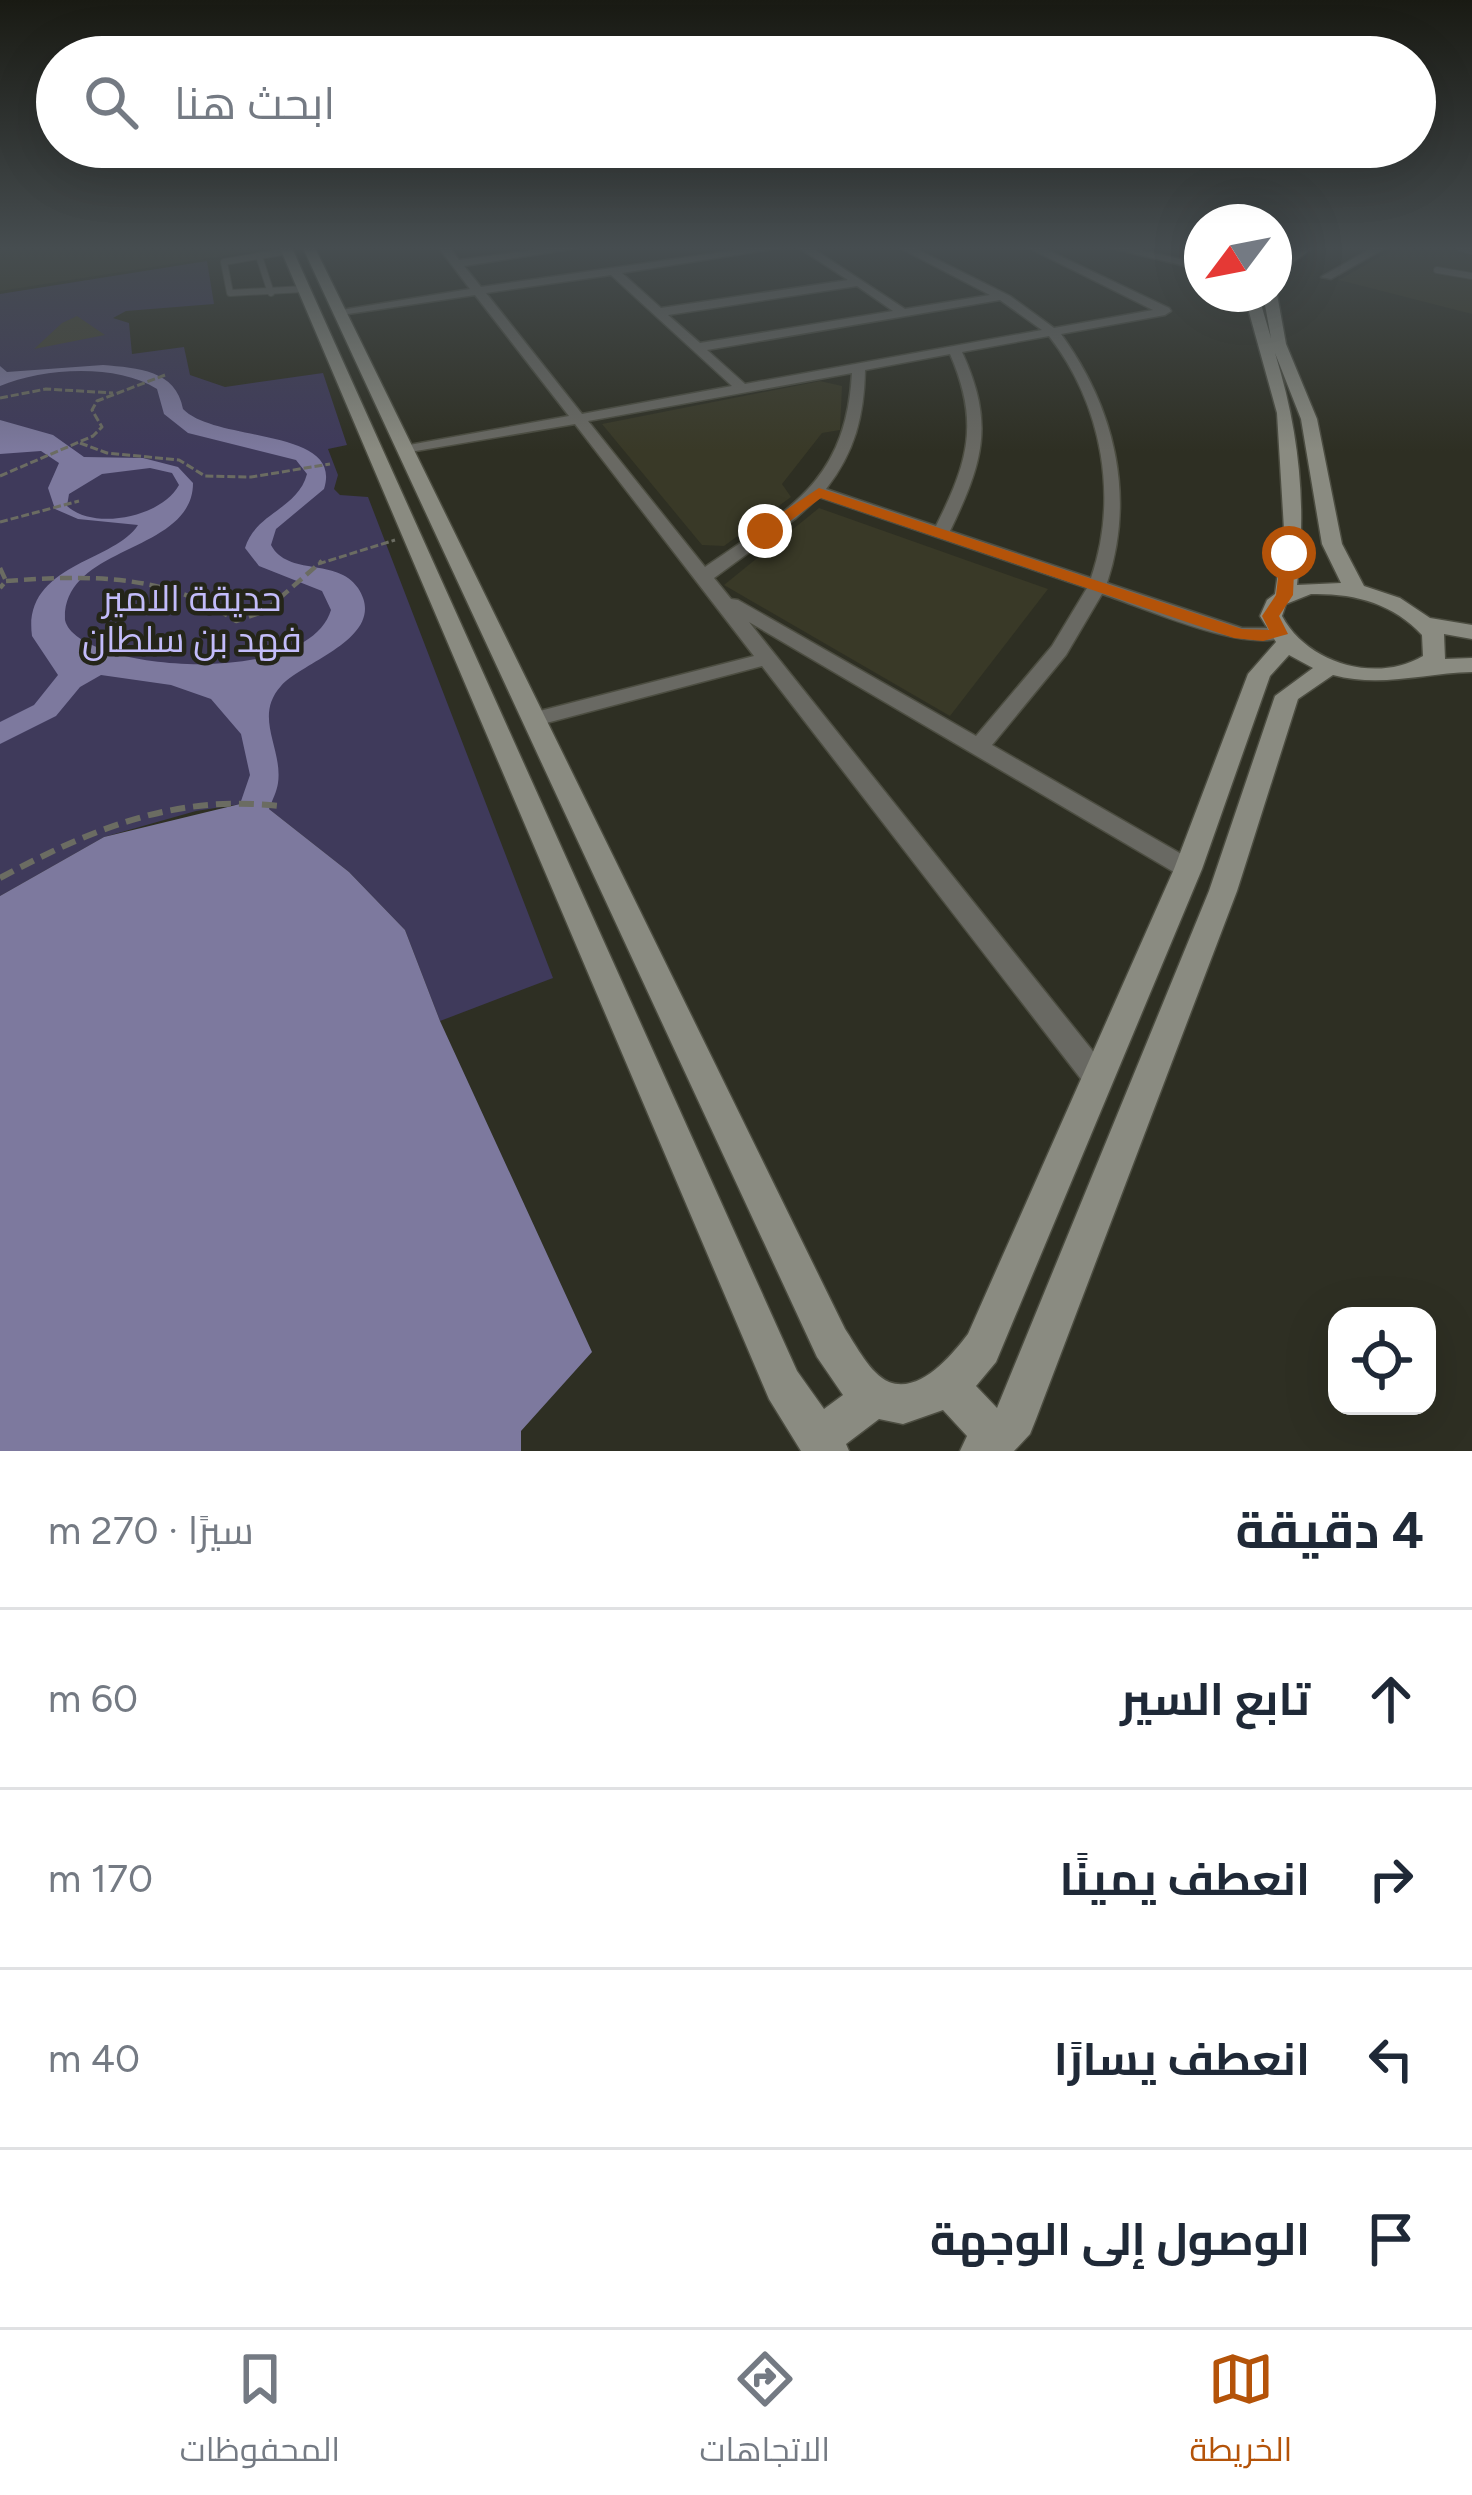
<!DOCTYPE html>
<html lang="ar">
<meta charset="utf-8">
<style>
body{margin:0;font-family:Figtree,Cairo,sans-serif;background:#f2f2f3;color:#1f2937;direction:rtl}
.controls{position:absolute;right:36px;bottom:36px;display:grid;overflow:hidden;border-radius:24px;box-shadow:0 12px 48px #0002}
.controls button{width:108px;height:108px;display:grid;place-items:center;padding:0;border:0;border-bottom:3px solid #e0e1e3;background:#fff;color:#1f2937;font:60px sans-serif}
.compass{position:absolute;left:1184px;top:204px;width:108px;height:108px;border-radius:50%;background:#fff;box-shadow:0 12px 48px #0002;rotate:238deg}
.stop{position:absolute;width:36px;height:36px;margin:-27px;border:9px solid #b45309;border-radius:50%;background:#fff}
.stop.end{background:#b45309;border-color:#fff;box-shadow:0 3px 12px #0008}
.list{margin:0;padding:0;list-style:none}
h2{display:flex;justify-content:space-between;align-items:center;height:156px;margin:0;padding:0 48px;font-size:51px}
h2 small{font-size:39px;font-weight:400;color:#747a83}
.list li{display:grid;grid-template-columns:78px 1fr auto;gap:36px;align-items:center;box-sizing:border-box;height:180px;padding:0 48px;border-top:3px solid #e0e1e3}
.list b{display:block;font-size:45px;white-space:nowrap}
.list em{font-size:39px;font-style:normal;color:#747a83}
.icon{flex:none;width:66px;height:66px;fill:none;stroke:currentColor;stroke-width:2;stroke-linecap:round;stroke-linejoin:round}
.map{position:relative;flex:none;width:1472px;height:1451px;overflow:hidden;direction:ltr}
.search{position:absolute;background:#fff;box-shadow:0 12px 48px #0002;left:36px;right:36px;top:36px;height:132px;display:flex;align-items:center;gap:30px;box-sizing:border-box;padding:0 42px;border-radius:66px;color:#747a83;font-size:45px}
.sheet{height:876px;background:#fff}
nav{display:flex;justify-content:space-around;align-items:center;box-sizing:border-box;height:168px;border-top:3px solid #e0e1e3;background:#fff;font-size:33px;color:#747a83}
nav a{display:grid;justify-items:center;gap:6px}
nav .on{color:#b45309}
.map>svg:first-child{display:block}
</style>
<div class="map">
<svg width="1472" height="1451" viewBox="0 0 1472 1451">
<rect width="100%" height="100%" fill="#2e2f23"/>
<g fill="#393927">
<path d="M0,248H254L255,251L0,291Z"/>
<path d="M1395,248H1472V314L1339,280Z"/>
<path d="M820,381L842,386L840,430L822,433L782,484L791,497L724,546L702,545L602,424Z"/>
<path d="M819,508L1048,589L950,716L724,585Z"/>
</g>
<path fill="#3f3a5b" d="M207,261L214,304L126,311L113,318L129,323L132,354L184,347L190,375L225,387L323,373L347,445L328,449L338,475L334,489L340,495L368,497L553,978L440,1021L405,930L349,872L269,809L241,804L196,811L104,837L0,896V294Z"/>
<path fill="#7d799e" fill-rule="evenodd" d="M103,365C138,368 176,370 183,409C216,443 344,427 324,489L276,529L271,545C288,577 337,557 358,588C390,637 303,661 281,686C253,717 283,748 278,783C277,791 272,801 269,809L349,872L405,930L440,1021L592,1352L521,1431V1451H0V896L104,837L240,804L250,775L241,734L211,699L171,685L101,675L80,687L56,716L0,744V722L34,705L58,675L32,636C22,564 115,562 138,525L78,519L55,509L48,488L59,463L41,451L0,454V420L53,435L84,457L143,458L178,467L193,483C193,554 62,544 65,620C76,671 307,690 331,610L322,591L259,566L245,548C255,513 298,509 307,474L296,460L188,433L164,414L157,389C116,363 43,368 0,386V366L7,372ZM150,468L172,473L179,485C162,517 94,531 67,506L69,494L102,474Z"/>
<path fill="#454539" d="M77,316L105,335L34,349L62,323Z"/>
<g fill="none" stroke-linecap="round" stroke-linejoin="round">
<g stroke="#4c4d41" stroke-width="8">
<g id="lane">
<path d="M1460,248L1472,251"/>
<path d="M288,251L224,262L230,293L304,289"/>
<path d="M259,256L271,293"/>
<path d="M1437,270L1472,276"/>
</g>
</g>
<g stroke="#4c4d41" stroke-width="3">
<g id="street">
<path d="M439,248H450L459,260L549,248H578L464,266L481,287L751,248H779L622,273L661,308L848,280L799,248H812L905,309L990,295L900,248H914L1010,296L1054,328L1153,310L1029,248H1043L1169,308L1171,311L1165,315L1061,334C1114,407 1136,495 1107,583L1242,628H1279L1289,634C1253,658 1143,607 1102,594L1066,655L992,745L1197,863L1200,869L1197,875H1179L749,622L1108,1070L1112,1079L1108,1088L1098,1091L1088,1088L762,666L535,726L528,724L525,719L528,714L754,656L575,424L404,453V447L409,445L569,416L475,295L341,315L335,311L470,289ZM611,275L732,386L582,414L486,293ZM857,286L893,311L700,343L668,315ZM1000,300L1042,330L745,384L707,350ZM1049,336C1102,404 1119,497 1091,578L950,531C983,462 995,424 962,352ZM950,354C980,423 968,462 936,526L826,489C855,452 864,416 865,370ZM852,373C846,483 788,510 705,567L588,421ZM819,497L1087,588L1052,646L976,736L738,600L731,599L714,578L796,518Z"/>
<path d="M1111,248H1131L1202,264V270Z"/>
<path d="M1372,248H1385L1331,279L1321,277Z"/>
</g>
</g>
<g stroke="#4c4d41" stroke-width="3">
<g id="secondary">
<path d="M280,248H292L797,1371L824,1409L843,1395L817,1357L303,248H315L845,1329C856,1345 870,1374 889,1382C920,1394 952,1355 968,1334L1174,869L1248,674L1276,642L1260,616L1267,600L1275,594L1284,529L1277,413L1244,294H1258L1271,338L1263,294H1277L1286,344L1317,419L1342,544L1364,586L1400,598L1430,618L1472,625V639L1444,634L1445,659L1472,658V672C1424,673 1381,688 1333,675L1298,699L1237,891L1036,1419L1030,1434L1014,1451H960L967,1436L943,1410L903,1424L879,1419L846,1444L849,1451H801L769,1399ZM1275,353L1301,419L1322,544L1341,583L1297,585C1307,504 1299,431 1275,353ZM1311,594C1353,593 1393,603 1422,635L1423,656C1376,684 1307,663 1282,616L1286,604ZM1289,655L1313,668L1275,696L1209,891L997,1408L976,1386L996,1362L1202,869L1270,676Z"/>
<path d="M1299,248H1313L1291,264L1274,286C1274,265 1282,259 1299,248Z"/>
</g>
</g>
<g stroke="#6b6c62" stroke-width="3" stroke-dasharray="8 3" stroke-linecap="butt">
<path d="M0,398L46,389L113,393"/>
<path d="M80,443L107,453L179,460L205,476L251,477L330,464"/>
<path d="M0,476L93,436L102,427L92,410L97,401L165,375"/>
<path d="M0,522L79,501"/>
<path d="M318,564L395,540"/>
</g>
<g stroke="#6b6c62" stroke-width="4.5" stroke-dasharray="12 6" stroke-linecap="butt">
<path d="M0,568L6,581L0,588"/>
<path d="M6,581C87,575 166,573 236,621L265,611L322,561"/>
</g>
<path stroke="#6b6c62" stroke-width="6" stroke-dasharray="15 8" stroke-linecap="butt" d="M0,878C92,829 174,794 280,806"/>
<use href="#lane" stroke="#696963" stroke-width="6"/>
<use href="#street" fill="#696963" fill-rule="evenodd"/>
<use href="#secondary" fill="#8a8b81" fill-rule="evenodd"/>
</g>
<linearGradient id="sky" x2="0" y2="1"><stop stop-color="#191a13"/><stop offset="0.55" stop-color="#464d50"/><stop offset="1" stop-color="#464d50" stop-opacity="0"/></linearGradient>
<rect width="1472" height="451" fill="url(#sky)"/>
<path fill="#b45309" d="M819,488L1242,629L1269,630L1262,616L1276,595L1281,553L1295,549L1293,595L1279,616L1288,634L1263,641L1234,638L821,498L771,535H759V528Z"/>
<g text-anchor="middle" stroke-width="9" stroke-linejoin="round" paint-order="stroke">
<g font-size="36" fill="#c3bcfa" stroke="#242519">
<text x="192" y="611">حديقة الامير<tspan x="192" dy="41">فهد بن سلطان</tspan></text>
</g>
</g>
</svg>
<div class="controls">
<button><svg class="icon" aria-label="locate" viewBox="0 0 24 24"><circle cx="12" cy="12" r="6"/><path d="M12 2v4M12 18v4M2 12h4M18 12h4"/></svg></button>
</div>
<svg class="compass" viewBox="-18 -18 36 36"><path d="M0-13l5 13h-10z" fill="#e53935"/><path d="M0 13l5-13h-10z" fill="#747a83"/></svg>
<div class="stop" style="left:1289px;top:553px"></div>
<div class="stop end" style="left:765px;top:531px"></div>
<div class="search"><svg class="icon" aria-label="search" viewBox="0 0 24 24"><circle cx="10" cy="10" r="6"/><path d="M15 15l6 6"/></svg>ابحث هنا</div>
</div>
<section class="sheet">
<h2>4 دقيقة<small>سيرًا · 270 m</small></h2>
<ul class="list">
<li><svg class="icon" aria-label="ahead" viewBox="0 0 24 24"><path d="M12 20V5M6 11l6-6 6 6"/></svg><div><b>تابع السير</b></div><em>60 m</em></li>
<li><svg class="icon" aria-label="right" viewBox="0 0 24 24"><path d="M7 20v-9h11M14 6l5 5-5 5"/></svg><div><b>انعطف يمينًا</b></div><em>170 m</em></li>
<li><svg class="icon" aria-label="left" viewBox="0 0 24 24"><path d="M17 20v-9H6M10 6l-5 5 5 5"/></svg><div><b>انعطف يسارًا</b></div><em>40 m</em></li>
<li><svg class="icon" aria-label="arrive" viewBox="0 0 24 24"><path d="M6 21V4h12l-3 4 3 4H6"/></svg><div><b>الوصول إلى الوجهة</b></div></li>
</ul>
</section>
<nav>
<a class="on"><svg class="icon" aria-label="map" viewBox="0 0 24 24"><path d="M3 6l6-2 6 2 6-2v14l-6 2-6-2-6 2zM9 4v14M15 6v14"/></svg>الخريطة</a>
<a><svg class="icon" aria-label="directions" viewBox="0 0 24 24"><path d="M12 3l9 9-9 9-9-9zM9 14v-3h6M13 9l2 2-2 2"/></svg>الاتجاهات</a>
<a><svg class="icon" aria-label="saved" viewBox="0 0 24 24"><path d="M7 4h10v16l-5-4-5 4z"/></svg>المحفوظات</a>
</nav>
